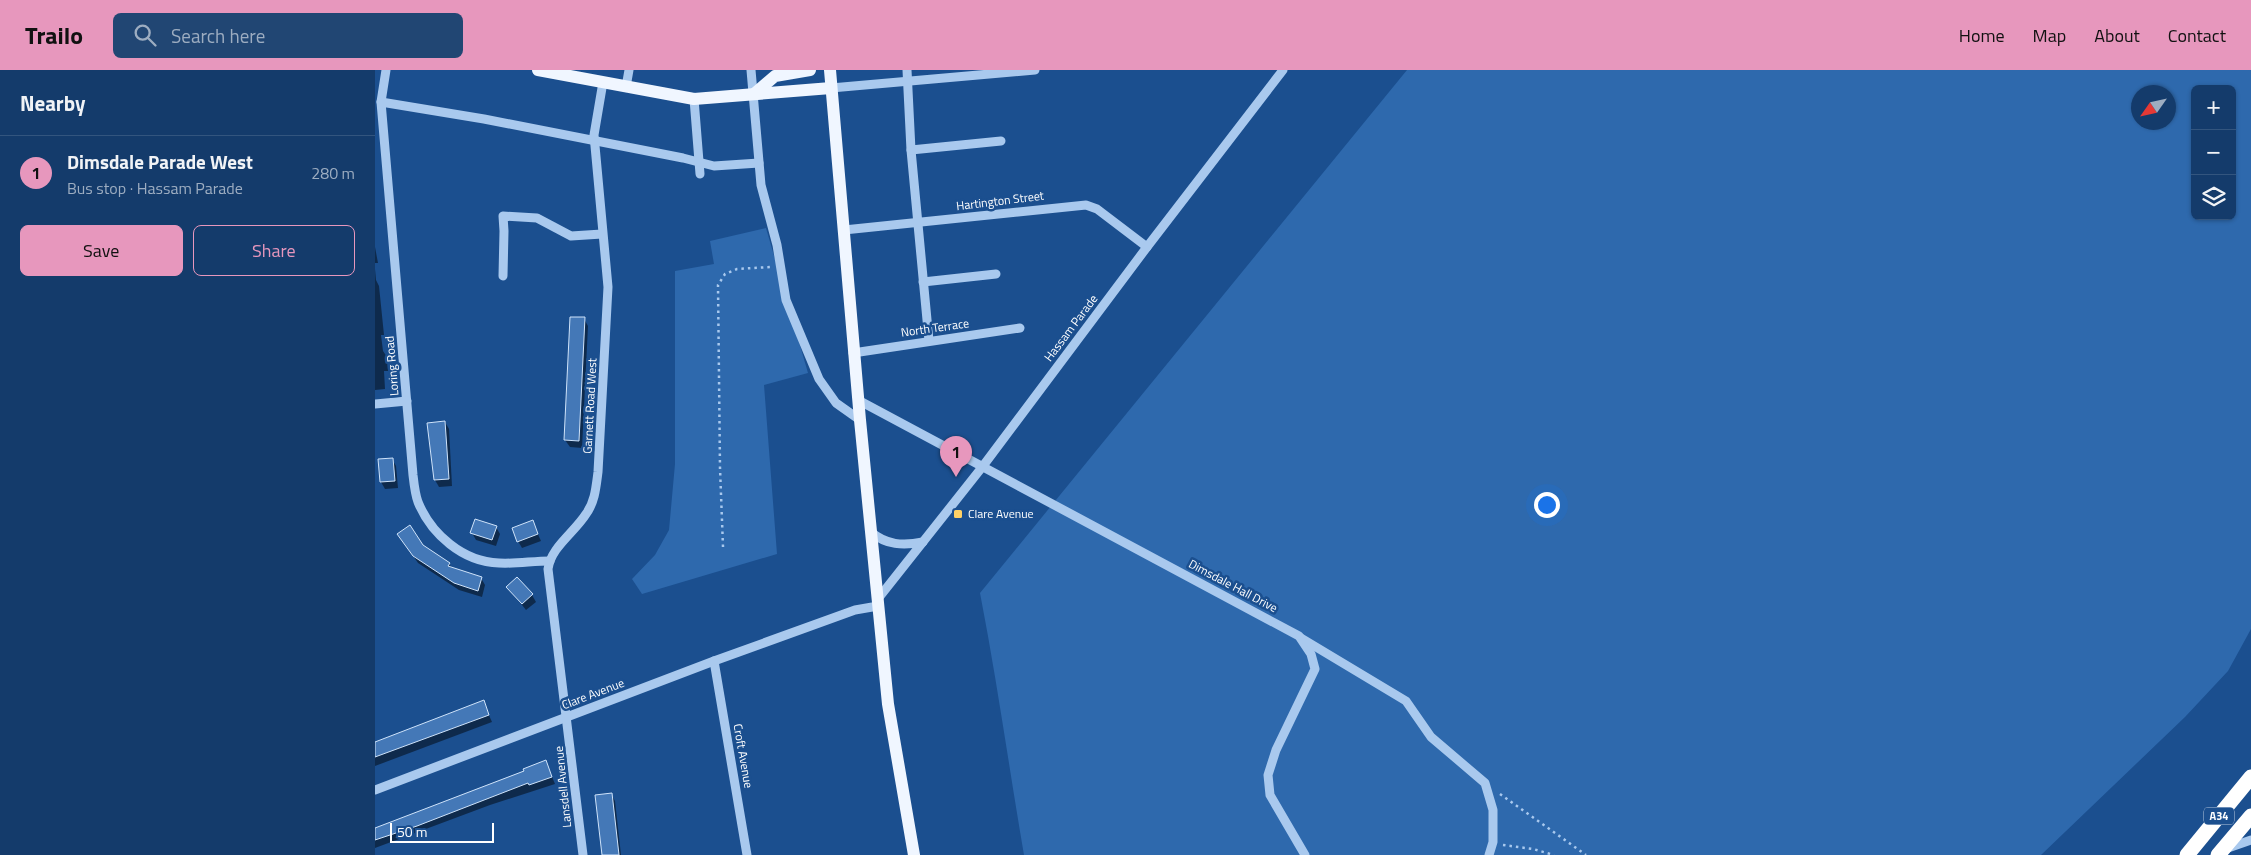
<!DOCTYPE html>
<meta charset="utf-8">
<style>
body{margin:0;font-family:"Titillium Web",sans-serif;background:#214673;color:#f1f3f6}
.controls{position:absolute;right:15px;top:15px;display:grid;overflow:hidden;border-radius:8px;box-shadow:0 1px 4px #0004}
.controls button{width:45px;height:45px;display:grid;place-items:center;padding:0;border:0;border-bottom:1px solid #33557e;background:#143b6b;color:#f1f3f6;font:25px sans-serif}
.compass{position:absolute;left:1756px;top:15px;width:45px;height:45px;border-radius:50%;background:#143b6b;box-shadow:0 1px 4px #0004;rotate:236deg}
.scale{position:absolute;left:15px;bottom:12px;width:104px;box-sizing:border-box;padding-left:5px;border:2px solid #fff;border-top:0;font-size:14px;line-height:18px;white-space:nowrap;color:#fff;-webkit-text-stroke:4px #1b4f8f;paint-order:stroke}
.you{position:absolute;left:1171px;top:434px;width:18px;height:18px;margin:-12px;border:4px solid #fff;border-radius:50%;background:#1a73e8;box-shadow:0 0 0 8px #1a73e833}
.badge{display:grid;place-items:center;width:32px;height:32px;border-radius:50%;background:#e797bd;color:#111;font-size:16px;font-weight:700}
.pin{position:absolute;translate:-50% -41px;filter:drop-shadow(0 1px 2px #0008)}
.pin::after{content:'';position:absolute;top:26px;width:18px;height:15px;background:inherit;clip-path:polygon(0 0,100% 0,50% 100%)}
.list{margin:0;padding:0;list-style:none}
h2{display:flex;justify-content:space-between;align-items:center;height:65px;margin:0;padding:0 20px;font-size:21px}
h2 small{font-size:16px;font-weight:400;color:#9dadc1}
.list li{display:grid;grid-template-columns:32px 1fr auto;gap:15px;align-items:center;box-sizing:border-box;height:75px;padding:0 20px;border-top:1px solid #33557e}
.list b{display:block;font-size:19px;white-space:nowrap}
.list p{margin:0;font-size:16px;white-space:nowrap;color:#9dadc1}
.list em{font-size:16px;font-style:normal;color:#9dadc1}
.actions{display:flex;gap:10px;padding:15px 20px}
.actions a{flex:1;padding:11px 0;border:1px solid #e797bd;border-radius:8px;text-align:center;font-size:18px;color:#e797bd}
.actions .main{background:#e797bd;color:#111}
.icon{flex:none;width:28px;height:28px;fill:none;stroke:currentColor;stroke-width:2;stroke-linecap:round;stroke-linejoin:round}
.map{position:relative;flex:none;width:1876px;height:785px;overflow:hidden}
header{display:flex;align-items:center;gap:30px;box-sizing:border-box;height:70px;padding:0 25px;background:#e797bd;color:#111}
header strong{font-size:24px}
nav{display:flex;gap:28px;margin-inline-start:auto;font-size:18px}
.search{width:350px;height:45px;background:#214673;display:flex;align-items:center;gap:12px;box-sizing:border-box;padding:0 18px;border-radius:8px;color:#9dadc1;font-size:19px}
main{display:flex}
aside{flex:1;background:#143b6b}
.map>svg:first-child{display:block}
</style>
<header>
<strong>Trailo</strong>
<div class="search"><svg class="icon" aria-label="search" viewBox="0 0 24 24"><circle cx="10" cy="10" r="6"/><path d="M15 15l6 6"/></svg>Search here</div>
<nav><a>Home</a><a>Map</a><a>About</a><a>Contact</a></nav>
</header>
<main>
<aside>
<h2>Nearby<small></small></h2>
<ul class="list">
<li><span class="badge">1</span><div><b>Dimsdale Parade West</b><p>Bus stop · Hassam Parade</p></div><em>280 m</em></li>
</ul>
<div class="actions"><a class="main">Save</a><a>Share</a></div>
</aside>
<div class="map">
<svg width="1876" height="785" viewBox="0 0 1876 785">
<rect width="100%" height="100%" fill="#1b4f8f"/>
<g fill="#2e69ad" fill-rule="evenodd">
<path d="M1032,0H1876V559L1853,601L1810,647L1666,785H649C634,698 622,610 605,523ZM1820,19H1857V146H1820ZM1764,22H1794V52H1764Z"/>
<path d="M391,158L433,303L389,315L402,484L267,524L257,509L280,485L294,460L300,394V201L339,194L335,171Z"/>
</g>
<g fill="#0007">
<path d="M0,177L3,193H0Z"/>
<path d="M0,199L1,210L4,216L9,265H6L8,281L12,287L13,301H9L10,319L0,320Z"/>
<path d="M209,249L213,256L207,378L195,377L190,370Z"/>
<path d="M70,352L74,359L77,416L64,417L60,410L54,354Z"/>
<path d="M17,389L21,396L23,418L10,419L6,412L5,390Z"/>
<path d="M157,451L166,471L147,478L143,471Z"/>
<path d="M121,457L125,464L121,476L101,470L97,463Z"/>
<path d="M28,471L48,476L74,493L77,499L106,508L110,515L107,527L84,520L43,493Z"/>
<path d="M133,517L157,525L161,532L151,540Z"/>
<path d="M108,632L117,652L0,696V673Z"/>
<path d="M171,692L180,714L115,735L0,778V758L150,702Z"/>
<path d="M236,724L240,731L246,785H228Z"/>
</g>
<g fill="#4478b7" stroke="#cfe3fa">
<path d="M195,247H210L204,371L189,370Z"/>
<path d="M70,351L74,409L59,410L52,353Z"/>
<path d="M18,388L20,411L5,412L3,389Z"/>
<path d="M100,449L122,456L117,470L95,463Z"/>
<path d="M158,450L163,464L142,472L137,458Z"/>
<path d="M35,455L48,475L75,493L73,496L107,507L103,521L79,513L38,486L22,464Z"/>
<path d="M142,507L158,524L147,534L131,517Z"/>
<path d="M109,630L114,645L0,687V672Z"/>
<path d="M171,690L177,707L154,715L153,713L42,756L0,770V758L149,701L148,699Z"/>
<path d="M237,723L244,785H227L220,725Z"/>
</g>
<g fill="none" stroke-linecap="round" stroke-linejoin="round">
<g stroke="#a9c9ee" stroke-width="2.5" stroke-dasharray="2.5 4" stroke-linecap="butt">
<path d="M348,477L345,398L343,215L350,204L362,199L395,197"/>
<path d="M1125,724L1211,785"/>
<path d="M1128,775L1158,779L1179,785"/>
</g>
<g stroke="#a9c9ee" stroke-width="9">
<path d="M11,0L6,32L38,405C39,414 40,424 43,432C56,464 88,492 124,493C141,494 158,491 175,491"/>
<path d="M376,0L386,115L402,175L411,230L444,309L461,333L485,350"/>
<path d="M532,0L536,80L554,271"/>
<path d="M251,17L254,0"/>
<path d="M456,18L660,0"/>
<path d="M319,29L325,104"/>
<path d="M6,32L109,49L308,88L339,96L384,93"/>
<path d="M536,80L626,71"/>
<path d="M469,160L711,135L722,139L772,177"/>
<path d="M128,206L129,161L128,146L162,148L196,166L227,164"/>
<path d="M548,212L621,204"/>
<path d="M478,283L645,258"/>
<path d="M483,330L924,566L936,584L940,599L901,680L893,705L895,725L930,785"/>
<path d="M0,334L32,331"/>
<path d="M496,462C511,475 528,476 548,472"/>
<path d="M502,530L608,396L772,177L908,0"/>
<path d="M926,568L1031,631L1056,667L1110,713L1118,740V772L1114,785"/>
<path d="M339,591L372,785"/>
<path d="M0,720L339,591L480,540L503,536"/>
<path d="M1853,778L1876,770"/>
<path d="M208,785L173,499C176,477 199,463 211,444C220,432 221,417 223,402L233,217L219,65L228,12"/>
</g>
<g stroke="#f0f6ff" stroke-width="12">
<path d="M163,0L319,29L456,18"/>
<path d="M455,0L485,350L513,634L539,785"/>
<path d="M379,24L400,6L435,0"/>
</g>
<g stroke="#fff" stroke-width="15">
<path d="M1812,785L1876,707"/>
<path d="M1843,785L1876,746"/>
</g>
</g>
<rect fill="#ffd166" stroke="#1b4f8f" stroke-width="2" x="578" y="439" width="10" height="10" rx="2.5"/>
<g text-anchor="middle" stroke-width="5" stroke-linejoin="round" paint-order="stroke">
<rect fill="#1b4f8f" stroke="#bbcadd" stroke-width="1" x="1829" y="737.5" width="30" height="17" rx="4"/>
<g font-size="11" font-weight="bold" fill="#fff">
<text x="1844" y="750">A34</text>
</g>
<g font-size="12" fill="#fff" stroke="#1b4f8f">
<text transform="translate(625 131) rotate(-7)" y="4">Hartington Street</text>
<text transform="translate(560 258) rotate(-8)" y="4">North Terrace</text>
<text transform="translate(696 258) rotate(-53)" y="4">Hassam Parade</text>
<text transform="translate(17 296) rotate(-95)" y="4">Loring Road</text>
<text transform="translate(215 336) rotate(-87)" y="4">Garnett Road West</text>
<text transform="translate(858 516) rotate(28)" y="4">Dimsdale Hall Drive</text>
<text transform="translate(218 624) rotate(-21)" y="4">Clare Avenue</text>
<text transform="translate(368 686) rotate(80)" y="4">Croft Avenue</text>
<text transform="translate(188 717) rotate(-96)" y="4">Lansdell Avenue</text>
</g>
<g font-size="12" fill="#fff" stroke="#1b4f8f" text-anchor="start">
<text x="593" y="448">Clare Avenue</text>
</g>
</g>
</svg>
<div class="controls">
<button>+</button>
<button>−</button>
<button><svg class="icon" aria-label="layers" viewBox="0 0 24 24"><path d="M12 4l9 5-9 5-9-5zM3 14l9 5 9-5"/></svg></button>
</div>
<svg class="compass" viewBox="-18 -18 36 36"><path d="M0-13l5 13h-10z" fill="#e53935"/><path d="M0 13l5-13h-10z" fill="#9dadc1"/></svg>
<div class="scale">50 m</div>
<div class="you"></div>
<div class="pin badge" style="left:581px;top:407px">1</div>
</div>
</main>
